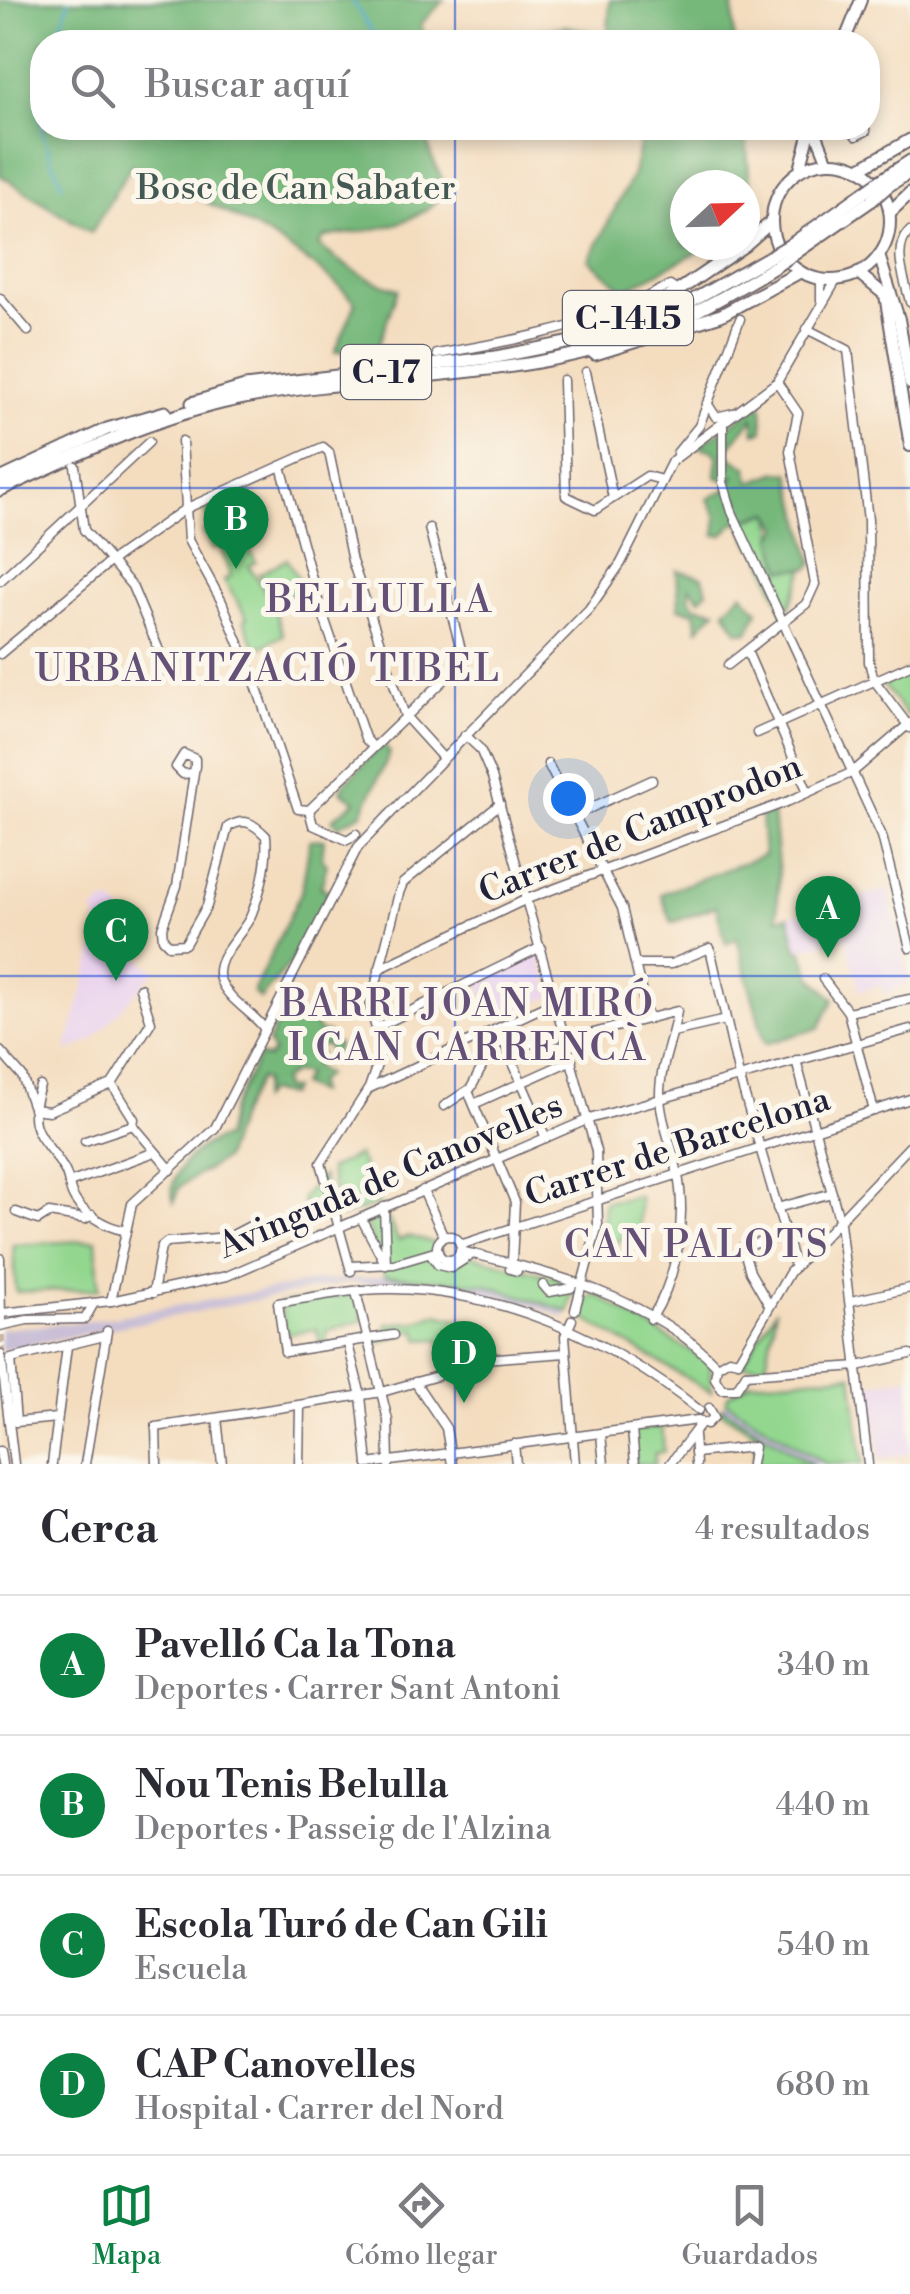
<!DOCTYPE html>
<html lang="es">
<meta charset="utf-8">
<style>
body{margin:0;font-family:"Libre Bodoni",serif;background:#f2f2f3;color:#2b2b33}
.compass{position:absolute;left:670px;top:170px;width:90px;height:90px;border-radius:50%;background:#fff;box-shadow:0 5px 15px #0003;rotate:68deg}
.you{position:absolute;left:568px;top:798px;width:35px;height:35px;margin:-25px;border:8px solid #fff;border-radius:50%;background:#1a73e8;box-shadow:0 0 0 15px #1a73e833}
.badge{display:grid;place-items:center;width:65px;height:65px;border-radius:50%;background:#0b8043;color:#fff;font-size:32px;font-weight:700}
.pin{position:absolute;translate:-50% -82px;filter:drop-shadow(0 2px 5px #0008)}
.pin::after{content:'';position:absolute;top:52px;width:35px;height:30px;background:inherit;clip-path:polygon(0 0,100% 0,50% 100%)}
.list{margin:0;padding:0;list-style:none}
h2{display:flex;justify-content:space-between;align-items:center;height:130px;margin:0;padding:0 40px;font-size:42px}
h2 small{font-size:32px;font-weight:400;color:#7c7c81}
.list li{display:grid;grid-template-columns:65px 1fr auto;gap:30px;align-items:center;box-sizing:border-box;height:140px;padding:0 40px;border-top:2px solid #e1e1e2}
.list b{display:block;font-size:38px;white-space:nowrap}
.list p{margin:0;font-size:32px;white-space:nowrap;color:#7c7c81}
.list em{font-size:32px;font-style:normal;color:#7c7c81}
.icon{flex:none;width:55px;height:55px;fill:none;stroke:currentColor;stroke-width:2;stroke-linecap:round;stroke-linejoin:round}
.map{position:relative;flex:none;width:910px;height:1464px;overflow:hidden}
.search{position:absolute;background:#fff;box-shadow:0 5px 15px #0003;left:30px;right:30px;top:30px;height:110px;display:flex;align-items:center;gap:25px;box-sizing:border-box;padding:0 35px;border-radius:40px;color:#7c7c81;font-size:38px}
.sheet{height:690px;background:#fff}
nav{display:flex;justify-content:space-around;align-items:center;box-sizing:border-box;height:140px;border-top:2px solid #e1e1e2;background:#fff;font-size:28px;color:#7c7c81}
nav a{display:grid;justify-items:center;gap:5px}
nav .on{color:#0b8043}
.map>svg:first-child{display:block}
</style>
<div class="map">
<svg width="910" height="1464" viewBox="0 0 910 1464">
<rect width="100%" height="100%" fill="#fbf7ec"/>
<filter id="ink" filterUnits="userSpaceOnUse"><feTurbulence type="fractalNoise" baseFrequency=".01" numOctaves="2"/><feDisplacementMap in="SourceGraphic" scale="20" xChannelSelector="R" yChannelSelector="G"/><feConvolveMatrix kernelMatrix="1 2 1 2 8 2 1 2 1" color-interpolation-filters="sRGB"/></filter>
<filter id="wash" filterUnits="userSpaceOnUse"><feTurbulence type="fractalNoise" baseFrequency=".0048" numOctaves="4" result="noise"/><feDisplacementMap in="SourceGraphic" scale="40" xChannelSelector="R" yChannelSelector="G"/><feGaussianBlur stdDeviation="2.25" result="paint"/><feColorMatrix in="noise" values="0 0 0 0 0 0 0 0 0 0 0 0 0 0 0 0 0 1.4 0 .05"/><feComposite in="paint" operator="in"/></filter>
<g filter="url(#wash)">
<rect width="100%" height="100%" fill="#f4ddbf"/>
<g fill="#e9d2ee">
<path d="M888,889L910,982L884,995L881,985L860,991L846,938L797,950L789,916Z"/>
<path d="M104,902L114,904L133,922L121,943L155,971L93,1040L66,1052L100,930L94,911Z"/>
<path d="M538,953L552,996L496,1020L478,984Z"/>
<path d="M910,1377V1453L880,1460L871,1384Z"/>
</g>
<g fill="#c9bfd7">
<path d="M392,1276L484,1284L569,1312L566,1318L519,1301L451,1286L347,1283L0,1350V1329L84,1322L317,1281Z"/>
<path d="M726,1402L826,1464H812L722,1407Z"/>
</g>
<g fill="#93d78f" stroke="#5a7c65" stroke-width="2.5">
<path d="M235,491L243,508L210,522L203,506Z"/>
<path d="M770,512L782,569L805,568L785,617L758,546L752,547L740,523Z"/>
<path d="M232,516L256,562L249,566L273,604L283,635L256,650L244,620L247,618L224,580L231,576L220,546L212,549L203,532Z"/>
<path d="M287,559L303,587L276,602L259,574Z"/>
<path d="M910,670V713L906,715L883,685Z"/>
<path d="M358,1155L379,1204L341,1217L336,1198L304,1207L302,1198L322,1176L328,1196L335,1195L329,1169Z"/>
<path d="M639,1196L640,1248L621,1238L609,1254L602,1250L604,1202Z"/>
<path d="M386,1214L398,1240L409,1236L437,1244L445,1261L461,1253L574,1282L569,1312L484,1284L385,1276L366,1223Z"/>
<path d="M96,1240L99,1289L16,1292L13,1245Z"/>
<path d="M357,1294L364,1320L326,1331L327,1342L320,1344L317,1329L285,1334L281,1303Z"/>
<path d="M595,1294L710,1363L711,1392L581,1317L586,1300Z"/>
<path d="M776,1309L766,1365H742Z"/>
<path d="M437,1314L492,1328L491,1339L474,1341L477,1354L464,1357L459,1343L442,1346L439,1339L420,1340L416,1329L373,1345L372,1337L386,1334L387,1324L416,1322Z"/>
<path d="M852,1375L863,1464H826L726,1402L728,1395L750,1382Z"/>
<path d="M722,1407L812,1464H753L758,1436L763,1438L720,1411Z"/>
<path d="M662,1427L664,1452L655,1453V1464H635L632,1430Z"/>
</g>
<g fill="#76b87a" stroke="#4c6d5a" stroke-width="2.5">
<path d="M0,0H444L421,24L426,42H42V128H426L430,153L446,189C422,228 367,230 325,237L319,245C343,266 367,281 398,289L378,346L335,352L356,303C301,243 204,202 132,164L91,233L0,175Z"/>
<path d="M610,0H733L734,42H504L502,37L566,26L608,36Z"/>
<path d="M643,128H745L750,185L745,200V185H685V245H711L624,290L589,260L633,174Z"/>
<path d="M762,403L763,431L755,433L753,418L725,453L747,467L751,482L778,472L790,473L813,563L809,568L782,570L773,538L779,528L770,512L734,523L723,535H715L717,517L708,499L728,488L735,475L727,481L716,477L718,457L712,450L698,447Z"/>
<path d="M677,570L703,577L707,591L700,599L690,587L689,597L695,606L716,610L698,629L695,612L679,608Z"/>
<path d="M742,593L758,611L748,632L737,631L725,610Z"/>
<path d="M383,744L390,753L362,813L338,826L332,819L356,801L341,791L344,784Z"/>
<path d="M773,813L779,875L777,918L789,916L797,950L802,951L812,977L834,999L819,1028L765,1044L737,938L726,944L716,906L672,923L661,894L764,855L761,816Z"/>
<path d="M324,839L322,859L327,864L321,888L330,891L300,952L260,999L253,992L302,890L310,840Z"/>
<path d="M293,996L296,1004L288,1016L302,1023L310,1018L320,1032L329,1034L328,1041L338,1044L333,1061L327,1045L312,1048V1054L320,1053L314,1066L326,1075L317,1082L318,1093L300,1085L306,1074L294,1072L282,1080L284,1089H292L289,1095L267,1092L261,1099L264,1081L259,1079L240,1114L224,1159L179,1187L174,1202C164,1174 200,1141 225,1138L231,1110L259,1056L268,1058L273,1052L268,1043L282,1012V1000Z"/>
</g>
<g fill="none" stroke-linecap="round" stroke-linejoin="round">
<g stroke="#50a9cd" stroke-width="2.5">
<path d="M352,0L378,42"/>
<path d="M56,42L69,0"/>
<path d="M42,87C33,122 49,153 63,185"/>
<path d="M755,1443V1440"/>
</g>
</g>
</g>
<g filter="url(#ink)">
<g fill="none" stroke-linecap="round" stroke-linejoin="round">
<path stroke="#cab8a5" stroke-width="8" stroke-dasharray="8 4" stroke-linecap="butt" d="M1,1355V1320"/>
<g stroke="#6c6369" stroke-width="11">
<g id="minor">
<path d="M850,128L856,136L866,131"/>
<path d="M910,231C891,248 905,279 910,302"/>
<path d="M821,280V300"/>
<path d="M0,298L28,331"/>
<path d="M807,329L848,350L868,520L869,662L874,680L910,728"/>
<path d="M437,354C501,343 567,331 628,307C643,302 654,291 670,286L679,292"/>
<path d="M586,372L613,498"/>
<path d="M563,380L566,496L595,510L647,476L662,480"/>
<path d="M707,403L716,417L733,413"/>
<path d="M723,423V482L732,512L882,836L910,948"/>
<path d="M182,441L188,540L222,602L256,685L298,809L309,810"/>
<path d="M677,453L699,426L740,319"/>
<path d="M75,466L84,530L132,586L169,674"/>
<path d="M281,466L316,594L365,738L373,747"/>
<path d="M0,581L149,442"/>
<path d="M747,651L808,792"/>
<path d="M0,654L111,561L185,509L323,447L329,452L352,561L405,716L443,758"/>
<path d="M728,665L806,604L815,584L790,451L798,413L777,382"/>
<path d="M757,733L910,665"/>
<path d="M465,735L480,749L492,777L596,1151L598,1224L575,1310"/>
<path d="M548,764L622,908L648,1019"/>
<path d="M192,773L183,774L176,767L184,754L195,759V766L177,886L162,928L163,939L169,945L185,944L207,906L228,827C245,817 253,823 266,836C268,861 261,890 252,913C245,934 210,959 221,982C230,1001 252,1012 264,1028"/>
<path d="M309,810L464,661L429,528"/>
<path d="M309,810L313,825L347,840L356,834"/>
<path d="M575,815L652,780"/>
<path d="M637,964H671L710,948L739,1076L795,1267"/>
<path d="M379,969L527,899L789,801L853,772L910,723"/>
<path d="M823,979L848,1012L874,1111"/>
<path d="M140,988L151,1022L112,1084L134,1119L133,1125L171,1170"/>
<path d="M848,1012L910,999"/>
<path d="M378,1027L541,947"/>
<path d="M673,1032L726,1020"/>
<path d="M503,1040L546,1138"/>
<path d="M567,1040L677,1011C673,1039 660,1065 660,1094C660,1119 672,1145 677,1170C687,1218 678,1277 651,1319"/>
<path d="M0,1051L22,1076L32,1105"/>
<path d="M796,1060L840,1223L868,1464"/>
<path d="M40,1086C23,1133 45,1136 65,1171C69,1179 69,1187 72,1194C79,1212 106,1227 123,1230"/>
<path d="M370,1088L556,1001"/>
<path d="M468,1091L515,1202L512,1262"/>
<path d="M474,1104L572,1060"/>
<path d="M444,1106L471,1088L491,1050L503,1040L569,1048"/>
<path d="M33,1109L49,1111L112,1084"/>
<path d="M85,1141L133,1125"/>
<path d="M69,1183L155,1152"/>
<path d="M423,1190L444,1237"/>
<path d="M384,1207L386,1265"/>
<path d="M777,1208L832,1193"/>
<path d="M16,1212L38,1220L49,1213L85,1219L92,1215"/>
<path d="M361,1218L386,1265"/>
<circle cx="449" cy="1248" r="12"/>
<path d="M460,1245L910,1099"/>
<path d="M460,1251C548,1271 653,1298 717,1366"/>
<path d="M430,1254L438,1265L451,1268L473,1254"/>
<path d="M0,1258L1,1320"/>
<path d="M350,1266L394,1264L438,1251"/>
<path d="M510,1269L517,1271"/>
<path d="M351,1271L321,1163L369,1088L382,1050L370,1007L399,893L403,883L500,804"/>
<path d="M543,1285L549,1292L571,1288L574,1282"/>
<path d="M356,1292L388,1420L389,1464"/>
<path d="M153,1293L161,1247L167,1242L229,1237L252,1225"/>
<path d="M111,1301L132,1204L215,1128L358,847L589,609L621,563L672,461L777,382L837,279"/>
<path d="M851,1301L910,1288"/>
<path d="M769,1305L750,1272L743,1247L784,1236"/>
<path d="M2,1313L111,1301L227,1276L589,1119L910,1029"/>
<path d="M572,1320L565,1336L575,1464"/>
<path d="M0,1326L27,1320L85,1319L94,1303"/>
<path d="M393,1335L285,1352L278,1303C315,1297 354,1288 392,1289C504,1291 612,1340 699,1410"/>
<path d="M348,1344L361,1396L368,1464"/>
<path d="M1,1355L14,1464"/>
<path d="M738,1361L790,1272L910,1146"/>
<path d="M746,1374L858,1366L910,1354"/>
<path d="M415,1382L446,1428L452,1464"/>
<path d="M722,1389L715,1378L717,1366L729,1359L738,1361"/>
<path d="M722,1389H736L746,1374"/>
<path d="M57,1418L16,1422L11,1359L104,1336"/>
<path d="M217,1418L222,1464"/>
<path d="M632,1430L635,1464"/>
<path d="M601,1434L604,1464"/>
<path d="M694,1436L696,1464"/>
<path d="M514,1444L516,1464"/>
<path d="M0,1451L2,1464"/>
<path d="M695,1453L754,1447L751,1464"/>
<path d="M52,1464L67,1346"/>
<path d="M85,1464L107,1331"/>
<path d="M157,1464L156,1427L382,1392L437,1376L470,1360L566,1353"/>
<path d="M299,1464L300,1406"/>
<path d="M368,1464L698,1420L707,1424L714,1417L709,1408"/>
<path d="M670,1464L701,1423"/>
</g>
</g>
<g stroke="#6c6369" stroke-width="14">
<g id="major">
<path d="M844,42L861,0"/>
<path d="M815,130L827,160"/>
<circle cx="831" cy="221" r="59"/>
<path d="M800,169L811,128"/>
<path d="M879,255L899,319L910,384"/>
<path d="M858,273L885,295L910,446"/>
</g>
</g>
<g stroke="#6c6369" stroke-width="15">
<g id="highway">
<path d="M859,169L910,140"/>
<path d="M884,178L910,161"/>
<path d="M888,186L910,172"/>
<path d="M890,212L910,193"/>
<path d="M745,245L771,222"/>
<path d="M790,245L863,193"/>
<path d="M797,252L872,200"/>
<path d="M607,326L656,306L745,245"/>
<path d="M595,354L721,315L800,272"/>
<path d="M192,403L245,387L496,357L601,336L677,309L769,257"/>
<path d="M0,479L107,429L165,412"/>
<path d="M0,490C81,453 161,413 249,397C387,371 538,382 669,324C706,308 741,287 776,266"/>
</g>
</g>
<use href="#minor" stroke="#fff" stroke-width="8"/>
<use href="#major" stroke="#fff" stroke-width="10"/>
<use href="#highway" stroke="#fff" stroke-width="11"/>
<g stroke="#6c6369" stroke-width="15" stroke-linecap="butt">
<g id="highway-bridge">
<path d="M863,193L884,178"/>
<path d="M872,200L888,186"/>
<path d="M769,257L790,245"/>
<path d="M776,266L797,252"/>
</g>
</g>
<use href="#highway-bridge" stroke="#fff" stroke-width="11"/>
</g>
</g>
<path fill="none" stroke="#1d4ed8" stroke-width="2.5" stroke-opacity="0.55" d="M455,0V42M455,128V1464M0,488H910M0,976H910"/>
<g text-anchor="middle" stroke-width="10" stroke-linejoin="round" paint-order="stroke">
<g fill="#fbf7ec" stroke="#636270" stroke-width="2.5">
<rect x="563" y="291" width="130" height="54" rx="8"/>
<rect x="341" y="345" width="90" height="54" rx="8"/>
</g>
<g font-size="32" font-weight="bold" fill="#22223b">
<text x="628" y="329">C-1415</text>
<text x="386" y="383">C-17</text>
</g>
<g font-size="35" fill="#445854" stroke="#fbf7ec">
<text x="296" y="199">Bosc de Can Sabater</text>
</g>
<g font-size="35" fill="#22223b" stroke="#fbf7ec">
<text transform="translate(640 828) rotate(-22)" y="12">Carrer de Camprodon</text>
<text transform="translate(677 1146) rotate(-18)" y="12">Carrer de Barcelona</text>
<text transform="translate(390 1175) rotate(-23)" y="12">Avinguda de Canovelles</text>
</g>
<g font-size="38" letter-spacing="2.5" fill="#655178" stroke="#fbf7ec">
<text x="380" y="612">BELLULLA</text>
<text x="268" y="681">URBANITZACIÓ TIBEL</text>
<text x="468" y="1016">BARRI JOAN MIRÓ<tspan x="468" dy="44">I CAN CARRENCÀ</tspan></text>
<text x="697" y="1257">CAN PALOTS</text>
</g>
</g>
</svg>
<svg class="compass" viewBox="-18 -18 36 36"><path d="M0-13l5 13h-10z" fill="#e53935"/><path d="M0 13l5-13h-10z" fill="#7c7c81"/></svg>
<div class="you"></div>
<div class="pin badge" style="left:828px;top:958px">A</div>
<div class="pin badge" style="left:236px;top:569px">B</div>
<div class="pin badge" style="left:116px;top:981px">C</div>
<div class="pin badge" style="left:464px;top:1403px">D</div>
<div class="search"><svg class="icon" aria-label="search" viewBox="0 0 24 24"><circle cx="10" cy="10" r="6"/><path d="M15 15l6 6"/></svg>Buscar aquí</div>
</div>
<section class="sheet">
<h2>Cerca<small>4 resultados</small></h2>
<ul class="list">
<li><span class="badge">A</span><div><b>Pavelló Ca la Tona</b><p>Deportes · Carrer Sant Antoni</p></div><em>340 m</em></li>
<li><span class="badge">B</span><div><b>Nou Tenis Belulla</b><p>Deportes · Passeig de l'Alzina</p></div><em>440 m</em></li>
<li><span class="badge">C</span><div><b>Escola Turó de Can Gili</b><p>Escuela</p></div><em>540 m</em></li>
<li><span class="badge">D</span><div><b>CAP Canovelles</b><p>Hospital · Carrer del Nord</p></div><em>680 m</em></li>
</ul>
</section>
<nav>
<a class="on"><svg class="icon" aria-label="map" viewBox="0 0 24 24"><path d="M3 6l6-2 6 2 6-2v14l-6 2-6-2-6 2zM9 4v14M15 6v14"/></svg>Mapa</a>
<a><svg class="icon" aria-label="directions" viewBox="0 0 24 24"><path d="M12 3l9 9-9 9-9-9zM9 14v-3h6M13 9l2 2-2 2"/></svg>Cómo llegar</a>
<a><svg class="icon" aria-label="saved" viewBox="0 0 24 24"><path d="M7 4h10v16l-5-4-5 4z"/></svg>Guardados</a>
</nav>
